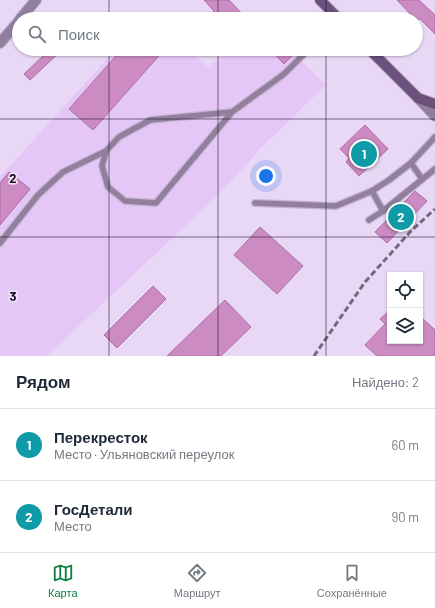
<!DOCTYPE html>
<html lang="ru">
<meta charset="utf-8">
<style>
body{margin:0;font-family:Barlow,sans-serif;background:#f6f6f7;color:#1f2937}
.controls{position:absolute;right:12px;bottom:12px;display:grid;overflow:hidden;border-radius:0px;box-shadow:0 1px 3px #0004}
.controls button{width:36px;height:36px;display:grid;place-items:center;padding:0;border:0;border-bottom:1px solid #e0e1e3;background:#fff;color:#1f2937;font:20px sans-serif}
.you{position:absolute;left:266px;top:176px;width:14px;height:14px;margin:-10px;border:3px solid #fff;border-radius:50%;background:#1a73e8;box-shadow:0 0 0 6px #1a73e833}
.badge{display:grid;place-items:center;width:26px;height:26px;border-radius:50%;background:#0b8043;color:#fff;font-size:13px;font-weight:700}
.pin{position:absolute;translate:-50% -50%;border:2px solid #fff;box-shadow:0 1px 4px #0006}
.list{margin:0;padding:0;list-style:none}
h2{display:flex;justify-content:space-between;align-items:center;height:52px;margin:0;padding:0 16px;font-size:17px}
h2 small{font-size:13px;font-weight:400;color:#747a83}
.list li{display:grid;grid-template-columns:26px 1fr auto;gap:12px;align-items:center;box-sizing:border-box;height:72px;padding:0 16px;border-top:1px solid #e0e1e3}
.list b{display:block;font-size:15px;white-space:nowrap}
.list p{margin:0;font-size:13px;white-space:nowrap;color:#747a83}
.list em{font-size:13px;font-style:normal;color:#747a83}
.icon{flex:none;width:22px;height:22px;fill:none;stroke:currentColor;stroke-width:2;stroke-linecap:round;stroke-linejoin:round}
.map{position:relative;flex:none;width:435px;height:356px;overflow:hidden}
.search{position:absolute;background:#fff;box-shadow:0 1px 3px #0004;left:12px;right:12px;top:12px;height:44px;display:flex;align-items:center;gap:10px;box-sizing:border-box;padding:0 14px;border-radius:22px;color:#747a83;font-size:15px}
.sheet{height:196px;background:#fff}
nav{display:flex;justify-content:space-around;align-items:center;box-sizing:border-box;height:56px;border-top:1px solid #e0e1e3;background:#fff;font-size:11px;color:#747a83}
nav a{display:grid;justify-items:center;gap:2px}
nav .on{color:#0b8043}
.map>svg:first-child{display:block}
</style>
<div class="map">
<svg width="435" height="356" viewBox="0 0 435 356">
<rect width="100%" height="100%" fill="#e9d8f5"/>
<path fill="#e4c7f7" d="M116,49H188L209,68L228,49H290L326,85L263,146L219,194L47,356H0V177Z"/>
<g fill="#cc8cc3" stroke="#ad6da4">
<path d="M204,0H229L247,19H205L214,11Z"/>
<path d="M397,0H419L435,15V34L420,19H415Z"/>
<path d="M39,49H63L30,80L24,74L44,55Z"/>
<path d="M122,49H165L93,130L69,109Z"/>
<path d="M270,49H289L294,54L284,64Z"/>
<path d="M365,125L388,149L359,176L346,162L349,158L340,149Z"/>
<path d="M9,172L30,189L0,225V183Z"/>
<path d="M415,191L427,201L387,243L375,232Z"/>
<path d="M260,227L303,266L277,294L234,255Z"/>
<path d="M153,286L166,299L117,348L104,335Z"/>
<path d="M225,300L251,327L221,356H167Z"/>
<path d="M390,310V341H420V316L435,330V356H377L365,345L385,324L380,319Z"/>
</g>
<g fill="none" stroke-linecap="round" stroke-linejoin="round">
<g stroke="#c4b3d0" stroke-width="8">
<g id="lane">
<path d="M232,112L150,120L119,137L106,151L102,166L108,187L125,201L156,203L232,112L284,74L309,49"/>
<path d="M411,163L422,179"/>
<path d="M372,191L383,211"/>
<path d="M255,203L336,206L372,191L389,180L411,163L435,137"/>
<path d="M369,220L383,211L435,169"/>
<path d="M0,243L38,195L63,172L106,151"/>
</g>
</g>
<g stroke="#c4b3d0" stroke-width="12">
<g id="street">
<path d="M20,19L36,0"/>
<path d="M0,43L19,21"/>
<path d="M418,98L435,116"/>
</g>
</g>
<g stroke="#c4b3d0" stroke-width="12">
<g id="secondary">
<path d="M320,0L339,19"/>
<path d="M369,49L418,98L435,104"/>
</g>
</g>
<use href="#lane" stroke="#917f9d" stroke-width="5.5"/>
<use href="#street" stroke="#917f9d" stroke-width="10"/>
<use href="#secondary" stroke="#6b517c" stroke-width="10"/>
<path stroke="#786782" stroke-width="3" stroke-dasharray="6 3" stroke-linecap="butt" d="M314,356L365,282L411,231L435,209"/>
</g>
<path fill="none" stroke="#1c0b26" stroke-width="1" stroke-opacity="0.55" d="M109,0V19M218,0V19M326,0V19M109,49V356M218,49V356M326,49V356M0,119H435M0,237H435"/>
<g font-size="13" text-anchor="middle" font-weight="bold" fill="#1c0b26" stroke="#f1e9f8" stroke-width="3" stroke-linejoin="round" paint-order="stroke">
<text x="13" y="183">2</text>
<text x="13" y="301">3</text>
</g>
</svg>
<div class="controls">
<button><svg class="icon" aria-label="locate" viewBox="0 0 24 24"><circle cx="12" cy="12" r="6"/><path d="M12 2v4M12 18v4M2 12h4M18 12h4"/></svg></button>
<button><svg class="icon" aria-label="layers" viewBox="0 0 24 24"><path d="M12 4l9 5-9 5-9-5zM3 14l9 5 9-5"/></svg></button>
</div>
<div class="you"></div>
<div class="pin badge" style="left:364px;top:154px;background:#0f9aa8">1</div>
<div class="pin badge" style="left:401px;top:217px;background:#0f9aa8">2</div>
<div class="search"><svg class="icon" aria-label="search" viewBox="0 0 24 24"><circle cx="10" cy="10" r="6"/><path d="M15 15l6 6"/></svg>Поиск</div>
</div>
<section class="sheet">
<h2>Рядом<small>Найдено: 2</small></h2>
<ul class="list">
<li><span class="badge" style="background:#0f9aa8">1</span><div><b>Перекресток</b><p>Место · Ульяновский переулок</p></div><em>60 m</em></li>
<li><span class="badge" style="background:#0f9aa8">2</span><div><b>ГосДетали</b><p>Место</p></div><em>90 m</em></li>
</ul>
</section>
<nav>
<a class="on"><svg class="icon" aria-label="map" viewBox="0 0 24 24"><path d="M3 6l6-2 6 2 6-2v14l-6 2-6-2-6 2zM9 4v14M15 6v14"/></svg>Карта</a>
<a><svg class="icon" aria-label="directions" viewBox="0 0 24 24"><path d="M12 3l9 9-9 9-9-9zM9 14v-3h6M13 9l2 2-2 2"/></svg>Маршрут</a>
<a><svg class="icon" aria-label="saved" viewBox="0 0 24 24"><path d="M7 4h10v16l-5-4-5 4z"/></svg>Сохранённые</a>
</nav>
